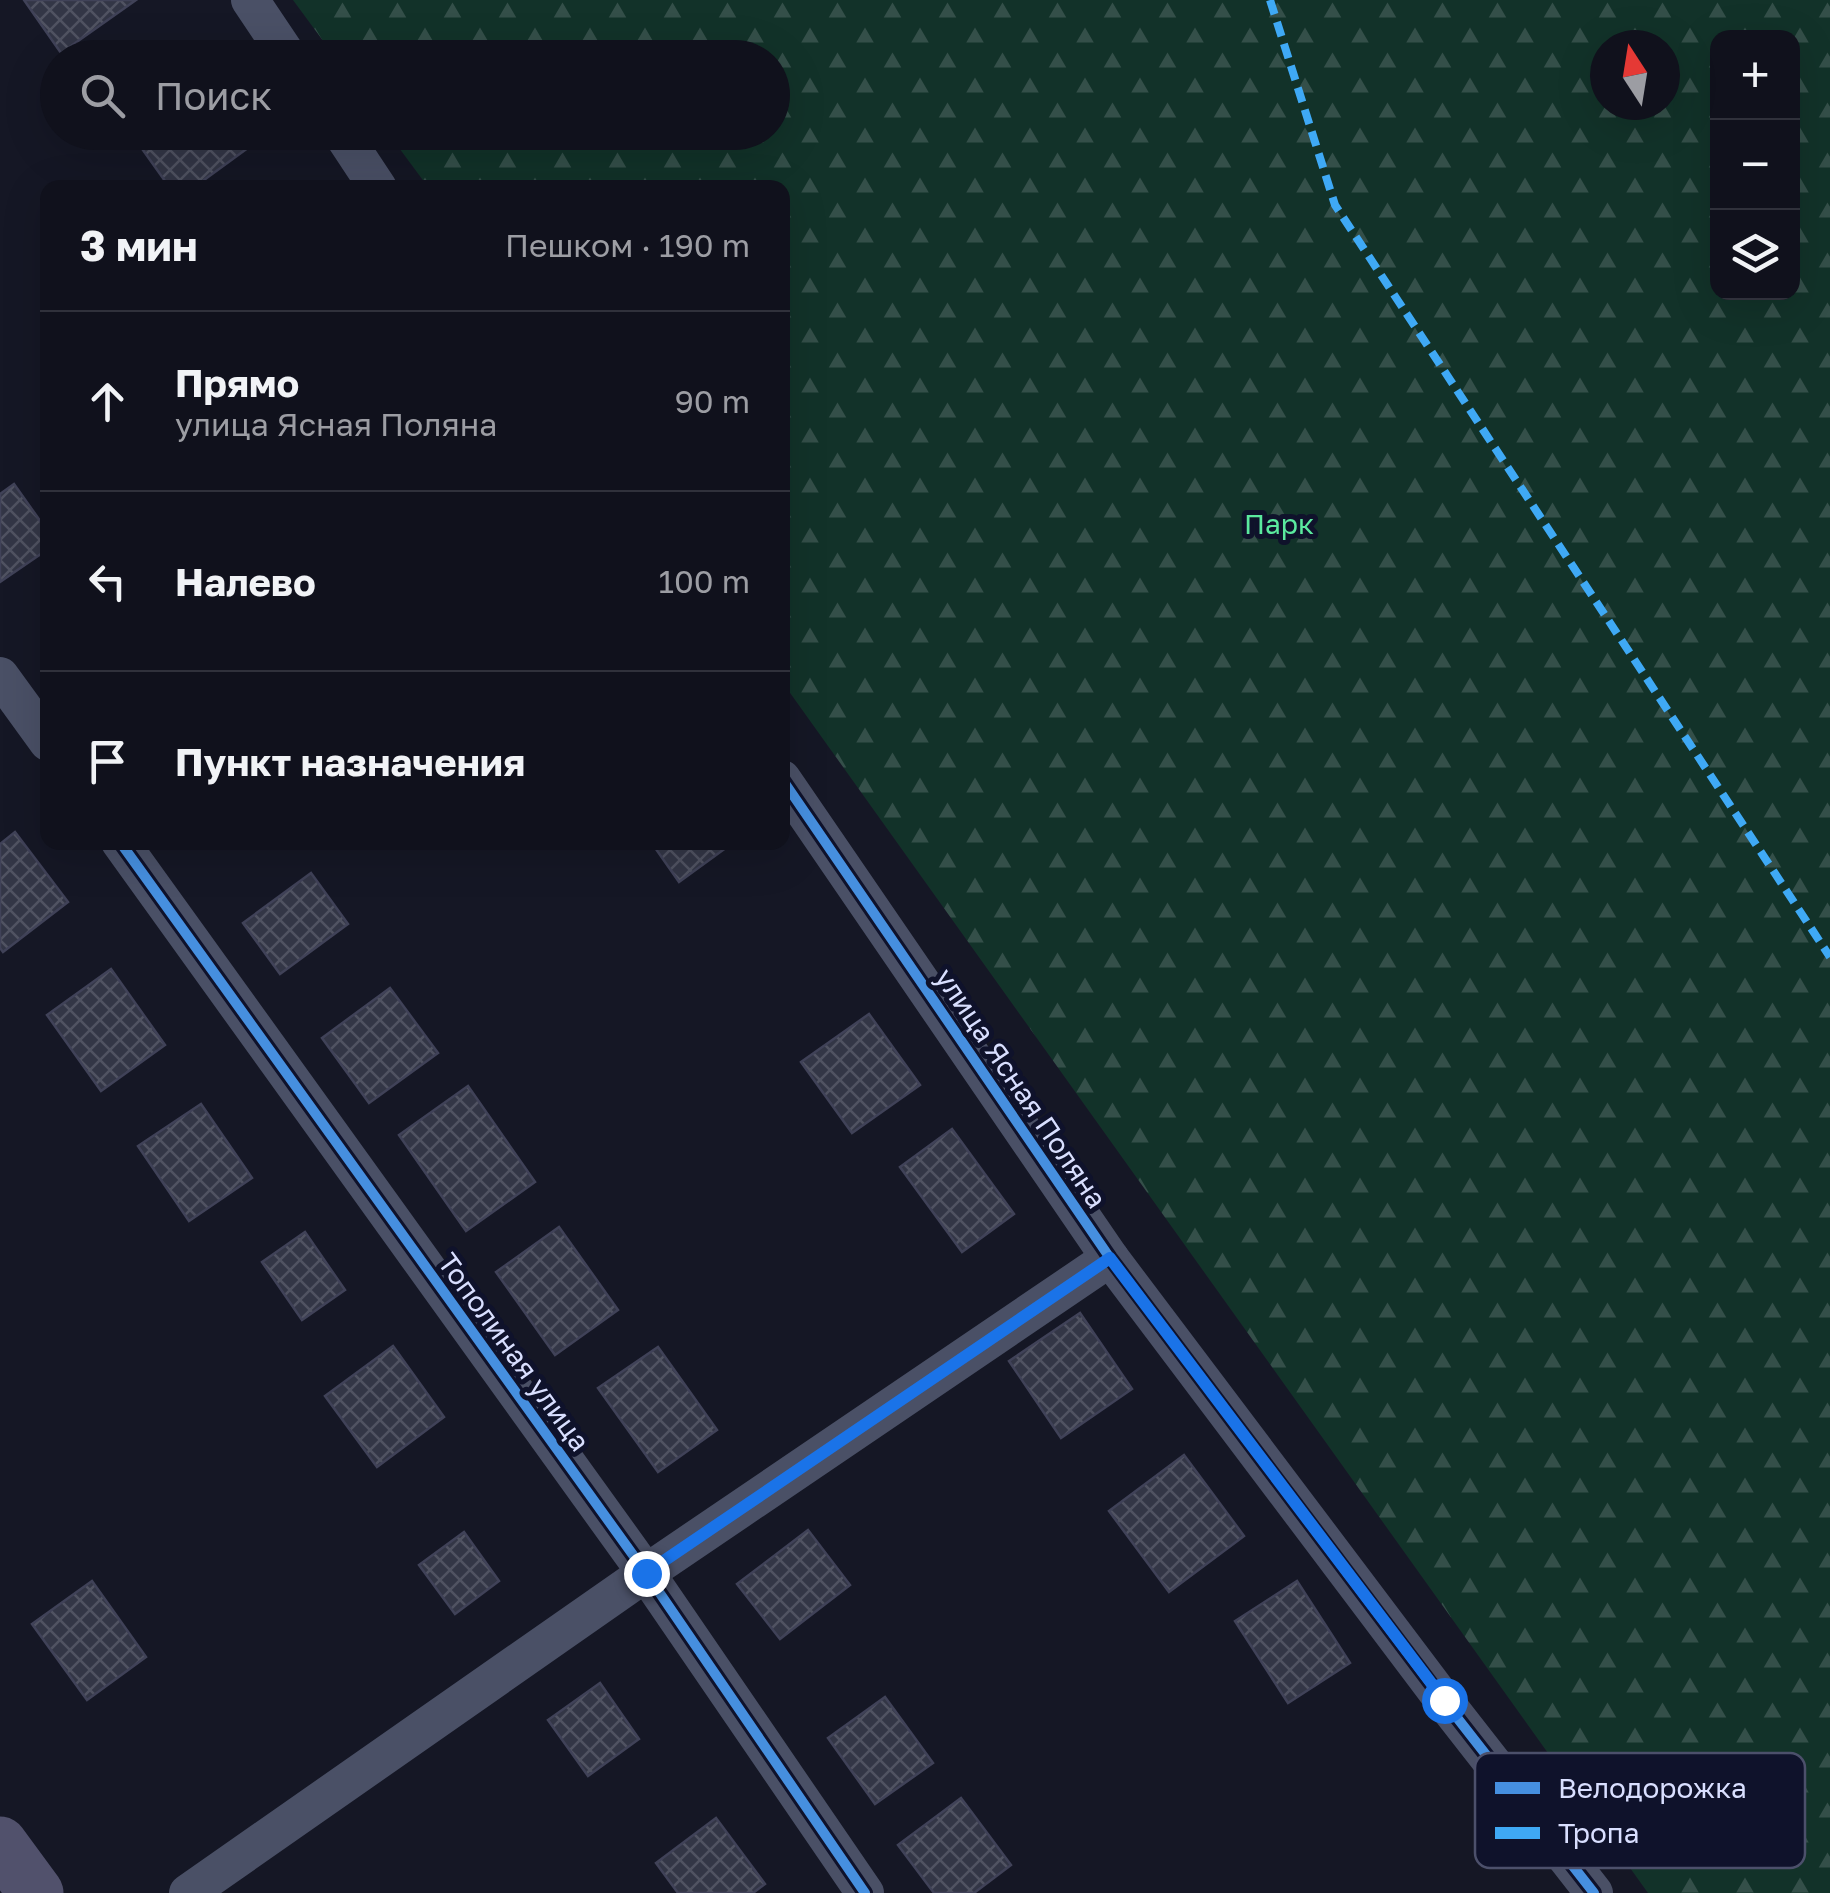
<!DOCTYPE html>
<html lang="ru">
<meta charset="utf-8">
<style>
body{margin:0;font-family:"Golos Text",sans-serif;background:#191a25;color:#f1f3f6}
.controls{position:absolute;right:30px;top:30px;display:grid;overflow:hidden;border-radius:20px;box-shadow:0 10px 40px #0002}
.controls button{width:90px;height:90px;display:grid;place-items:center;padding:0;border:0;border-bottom:2px solid #30313b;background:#10111c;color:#f1f3f6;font:50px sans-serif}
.compass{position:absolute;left:1590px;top:30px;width:90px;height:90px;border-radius:50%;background:#10111c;box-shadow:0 10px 40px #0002;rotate:348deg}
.stop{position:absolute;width:30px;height:30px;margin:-22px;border:8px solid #1a73e8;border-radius:50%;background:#fff}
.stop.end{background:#1a73e8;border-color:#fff;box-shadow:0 2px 10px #0008}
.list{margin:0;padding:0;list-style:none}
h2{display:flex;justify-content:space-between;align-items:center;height:130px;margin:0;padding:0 40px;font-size:42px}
h2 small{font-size:32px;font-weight:400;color:#9c9da3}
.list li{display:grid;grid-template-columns:65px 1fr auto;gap:30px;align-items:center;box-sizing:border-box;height:180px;padding:0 40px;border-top:2px solid #30313b}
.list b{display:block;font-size:38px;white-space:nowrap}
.list p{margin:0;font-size:32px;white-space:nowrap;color:#9c9da3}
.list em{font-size:32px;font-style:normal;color:#9c9da3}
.icon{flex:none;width:55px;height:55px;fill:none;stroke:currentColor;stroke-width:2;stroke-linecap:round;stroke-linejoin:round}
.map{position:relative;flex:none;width:1830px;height:1893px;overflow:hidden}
.search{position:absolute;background:#10111c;box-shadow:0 10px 40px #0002;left:40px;top:40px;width:750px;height:110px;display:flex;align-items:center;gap:25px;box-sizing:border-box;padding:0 35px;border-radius:55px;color:#9c9da3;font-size:38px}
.panel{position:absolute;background:#10111c;box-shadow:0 10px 40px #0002;left:40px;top:180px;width:750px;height:670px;border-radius:20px}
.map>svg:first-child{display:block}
</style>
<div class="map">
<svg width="1830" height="1893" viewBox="0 0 1830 1893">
<defs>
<pattern id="forest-firs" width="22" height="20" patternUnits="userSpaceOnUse" patternTransform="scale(2.5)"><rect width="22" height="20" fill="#123229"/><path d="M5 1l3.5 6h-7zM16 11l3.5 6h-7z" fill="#344f49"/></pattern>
<pattern id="building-cross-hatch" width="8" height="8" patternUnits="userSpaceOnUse" patternTransform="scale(2.5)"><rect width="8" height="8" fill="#333646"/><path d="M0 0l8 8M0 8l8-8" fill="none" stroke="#505362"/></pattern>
</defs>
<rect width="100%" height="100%" fill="#151725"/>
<path fill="url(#forest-firs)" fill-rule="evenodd" d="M293,0H1830V1893H1648L783,683L782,188L428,187L388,133L772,132V58L335,57ZM1718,38H1792V292H1718ZM1605,45H1665V105H1605Z"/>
<g fill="url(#building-cross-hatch)" stroke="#404258" stroke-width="2.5">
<path d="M24,0H136L61,53Z"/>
<path d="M139,132H243L252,145L193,188H170L133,136Z"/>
<path d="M14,484L48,532V549L0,582V494Z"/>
<path d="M15,832L68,902L3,952L0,948V844Z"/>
<path d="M651,842H734L679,882Z"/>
<path d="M311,873L348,924L280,974L243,923Z"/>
<path d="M111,969L165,1045L101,1091L47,1015Z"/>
<path d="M390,988L438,1053L369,1103L322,1038Z"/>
<path d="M869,1014L920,1085L852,1133L801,1062Z"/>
<path d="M468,1086L535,1182L466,1231L399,1135Z"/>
<path d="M201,1104L252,1178L189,1221L138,1146Z"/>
<path d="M952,1129L1014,1214L962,1252L900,1167Z"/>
<path d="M559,1227L618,1310L555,1355L496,1272Z"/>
<path d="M305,1232L345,1290L302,1320L262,1262Z"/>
<path d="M1080,1313L1132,1389L1061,1438L1009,1361Z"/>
<path d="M393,1346L444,1417L377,1467L325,1396Z"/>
<path d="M658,1347L717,1430L658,1472L598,1388Z"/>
<path d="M1184,1455L1244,1536L1169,1592L1109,1511Z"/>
<path d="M808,1530L850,1585L780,1639L737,1584Z"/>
<path d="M464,1532L499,1581L455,1614L419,1565Z"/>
<path d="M92,1581L146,1657L87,1700L32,1624Z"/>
<path d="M1297,1581L1350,1663L1288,1703L1235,1621Z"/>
<path d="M600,1683L639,1739L588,1776L548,1720Z"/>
<path d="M885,1697L933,1763L875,1804L828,1738Z"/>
<path d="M961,1798L1011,1865L974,1893H934L898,1845Z"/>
<path d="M716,1818L765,1884L753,1893H678L656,1863Z"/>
</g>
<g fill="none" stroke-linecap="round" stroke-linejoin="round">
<g stroke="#4a5066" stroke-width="38">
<path d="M250,0L289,58"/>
<path d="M341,132L378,188"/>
<path d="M0,676L48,742"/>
<path d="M782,779L1110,1258L1444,1701L1594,1893"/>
<path d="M120,842L646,1573L865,1893"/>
<path d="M188,1893L646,1573L1110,1258"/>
</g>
<path stroke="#51516c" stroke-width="55" d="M0,1844L36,1893"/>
<path stroke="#3fa9f5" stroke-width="8" stroke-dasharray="15 8" stroke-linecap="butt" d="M1270,0L1335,205L1830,957"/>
<g stroke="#0f122b" stroke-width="16">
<g id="cycleway">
<path d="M782,779L1110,1258L1444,1701L1594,1893"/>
<path d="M120,842L646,1573L865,1893"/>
</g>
</g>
<use href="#cycleway" stroke="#468fdf" stroke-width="10"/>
</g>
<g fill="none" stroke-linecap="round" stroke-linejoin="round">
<path stroke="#1a73e8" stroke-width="12" d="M646,1573L1110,1258L1444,1700"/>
</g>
<g text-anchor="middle" stroke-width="10" stroke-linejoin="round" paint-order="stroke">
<g font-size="28" fill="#5be99e" stroke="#0f122b">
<text x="1279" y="534">Парк</text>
</g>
<g font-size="28" fill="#d9dfff" stroke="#0f122b">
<text transform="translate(1021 1088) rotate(56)" y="10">улица Ясная Поляна</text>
<text transform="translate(514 1352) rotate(54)" y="10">Тополиная улица</text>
</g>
</g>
<rect x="1475" y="1753" width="330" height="115" rx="15" fill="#0f122b" stroke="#4c506b" stroke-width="2.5"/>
<rect x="1495" y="1782" width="45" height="12" fill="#468fdf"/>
<rect x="1495" y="1827" width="45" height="12" fill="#3fa9f5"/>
<g font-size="28" fill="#d9dfff">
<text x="1558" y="1798">Велодорожка</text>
<text x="1558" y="1843">Тропа</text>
</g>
</svg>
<div class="controls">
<button>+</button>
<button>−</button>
<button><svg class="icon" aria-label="layers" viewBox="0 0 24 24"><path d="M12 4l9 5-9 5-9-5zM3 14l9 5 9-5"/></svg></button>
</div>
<svg class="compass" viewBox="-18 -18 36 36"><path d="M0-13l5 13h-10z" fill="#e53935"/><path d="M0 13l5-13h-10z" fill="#9c9da3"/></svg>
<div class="stop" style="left:1444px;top:1700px"></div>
<div class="stop end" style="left:646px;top:1573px"></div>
<div class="search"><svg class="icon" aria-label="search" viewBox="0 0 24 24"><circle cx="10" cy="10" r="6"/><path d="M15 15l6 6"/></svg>Поиск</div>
<section class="panel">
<h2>3 мин<small>Пешком · 190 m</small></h2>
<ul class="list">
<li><svg class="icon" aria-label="ahead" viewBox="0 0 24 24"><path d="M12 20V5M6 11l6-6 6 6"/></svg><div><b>Прямо</b><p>улица Ясная Поляна</p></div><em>90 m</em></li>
<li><svg class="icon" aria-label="left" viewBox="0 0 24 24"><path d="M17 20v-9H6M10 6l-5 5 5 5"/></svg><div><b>Налево</b></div><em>100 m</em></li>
<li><svg class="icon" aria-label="arrive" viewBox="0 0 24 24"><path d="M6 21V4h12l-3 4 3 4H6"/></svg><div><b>Пункт назначения</b></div></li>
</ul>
</section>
</div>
